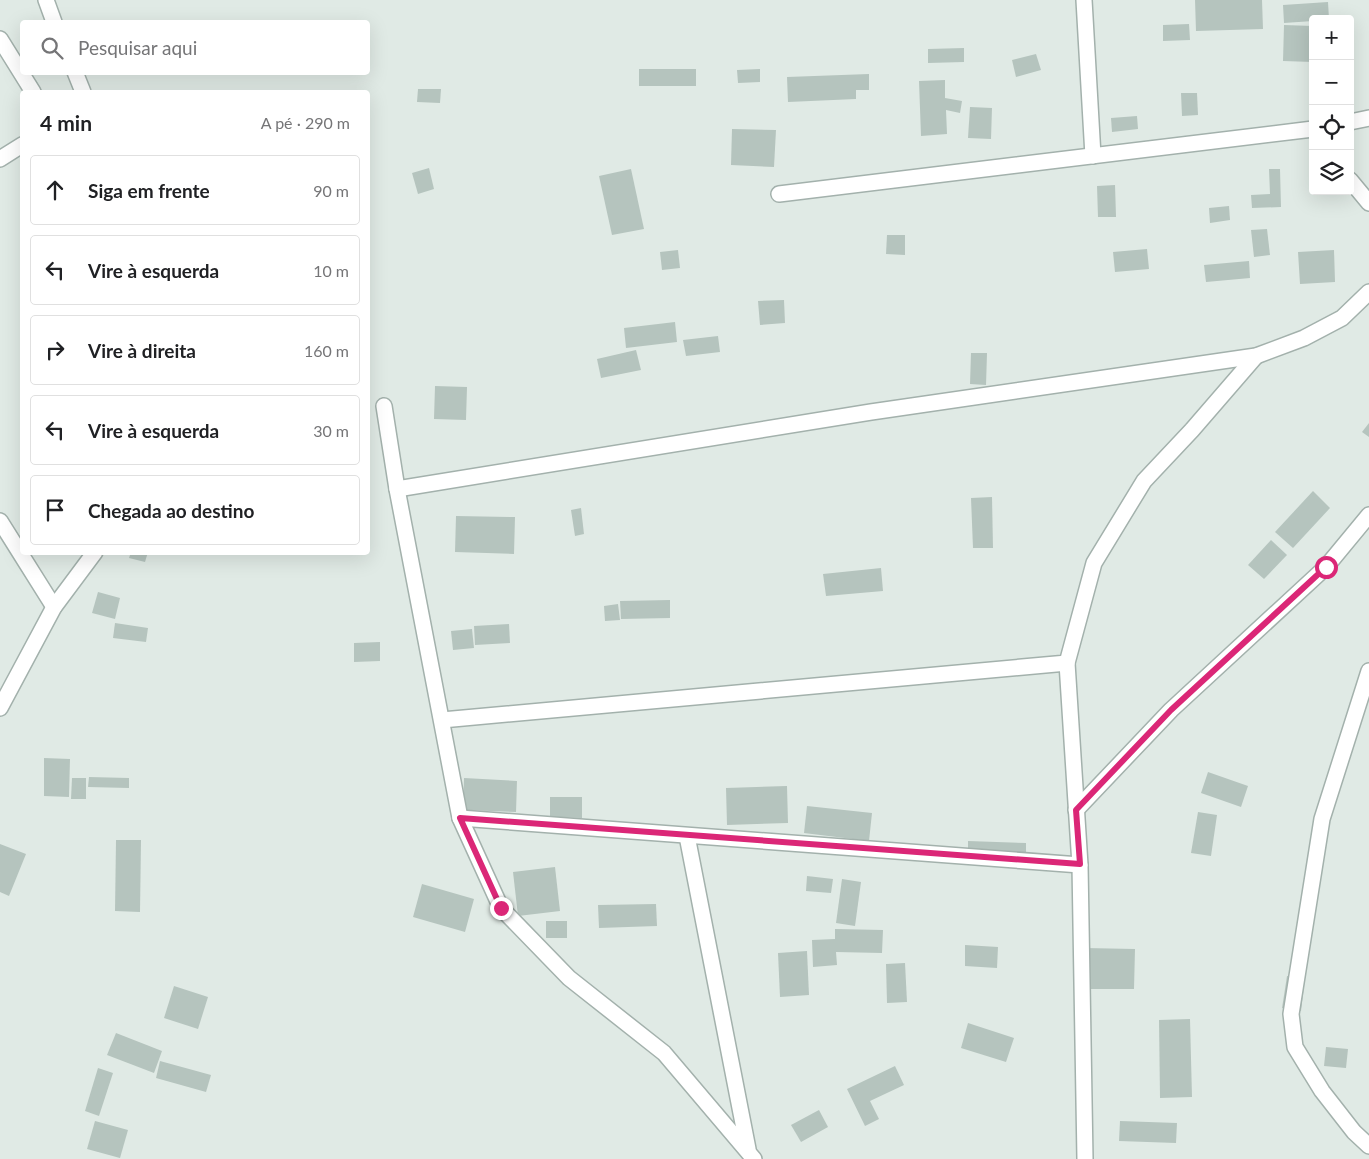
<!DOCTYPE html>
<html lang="pt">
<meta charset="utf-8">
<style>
body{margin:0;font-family:Lato,sans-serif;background:#f6f6f6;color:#202124}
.controls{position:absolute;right:15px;top:15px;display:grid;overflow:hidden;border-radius:5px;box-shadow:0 5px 20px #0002}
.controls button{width:45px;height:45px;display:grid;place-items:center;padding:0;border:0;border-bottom:1px solid #e0e0e0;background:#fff;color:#202124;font:25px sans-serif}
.stop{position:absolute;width:15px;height:15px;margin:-11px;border:4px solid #db2777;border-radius:50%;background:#fff}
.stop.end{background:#db2777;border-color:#fff;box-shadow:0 1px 5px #0008}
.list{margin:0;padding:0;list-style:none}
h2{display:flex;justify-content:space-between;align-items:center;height:65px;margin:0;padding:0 20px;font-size:21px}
h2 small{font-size:16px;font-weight:400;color:#757577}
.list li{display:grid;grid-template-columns:32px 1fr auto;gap:15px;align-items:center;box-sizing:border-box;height:70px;margin:0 10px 10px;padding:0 10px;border:1px solid #e0e0e0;border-radius:5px}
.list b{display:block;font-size:19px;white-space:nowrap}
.list em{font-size:16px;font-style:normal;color:#757577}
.icon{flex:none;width:28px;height:28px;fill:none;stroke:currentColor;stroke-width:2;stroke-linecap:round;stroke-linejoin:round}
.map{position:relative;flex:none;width:1369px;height:1159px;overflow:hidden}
.search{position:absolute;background:#fff;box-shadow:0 5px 20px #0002;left:20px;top:20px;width:350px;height:55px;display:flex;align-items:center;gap:12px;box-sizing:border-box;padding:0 18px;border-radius:5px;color:#757577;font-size:19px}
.panel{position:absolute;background:#fff;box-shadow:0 5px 20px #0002;left:20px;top:90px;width:350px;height:465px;border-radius:5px}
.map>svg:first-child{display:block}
</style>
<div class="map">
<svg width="1369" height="1159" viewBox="0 0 1369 1159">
<rect width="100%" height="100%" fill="#e0eae5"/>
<g fill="#b5c4be">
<path d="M1195,0H1262L1263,29L1196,31Z"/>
<path d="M1328,2L1329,19H1313V21L1284,23L1283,5Z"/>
<path d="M1189,24L1190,40L1163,41V25Z"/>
<path d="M1284,25L1313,26V62L1283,61Z"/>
<path d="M964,48V62L928,63V49Z"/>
<path d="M1036,54L1041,70L1016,77L1012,60Z"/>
<rect x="639" y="69" width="57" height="17"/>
<path d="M760,69V82L738,83L737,70Z"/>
<path d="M869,74V90H856V99L788,102L787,77Z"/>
<path d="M945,80V98L962,101L960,113L946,110L947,134L921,136L919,81Z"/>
<path d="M418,89H441L440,103L417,102Z"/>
<path d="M1181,93H1197L1198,115L1182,116Z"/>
<path d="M970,107L992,108L991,139L968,138Z"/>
<path d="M1137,116L1138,129L1112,132L1111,118Z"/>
<path d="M732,129L776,130L774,167L731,165Z"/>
<path d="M429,168L434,189L418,194L412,173Z"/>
<path d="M631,169L644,229L612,235L599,176Z"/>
<path d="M1269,169H1280L1281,207L1252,208L1251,195L1270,194Z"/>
<path d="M1115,185L1116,217H1098L1097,186Z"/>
<path d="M1229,206L1230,220L1210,223L1209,208Z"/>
<path d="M1267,229L1270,255L1254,257L1251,230Z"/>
<path d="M887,235H905V255L886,254Z"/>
<path d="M1147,249L1149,269L1115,272L1113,252Z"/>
<path d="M678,250L680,268L662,270L660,252Z"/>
<path d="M1334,250L1335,282L1300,284L1298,252Z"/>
<path d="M1249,261L1250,278L1206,282L1204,265Z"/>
<path d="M784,300L785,323L760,325L758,301Z"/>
<path d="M675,322L677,342L626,348L624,328Z"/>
<path d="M718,336L720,352L686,356L683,340Z"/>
<path d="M636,350L641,370L601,378L597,359Z"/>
<path d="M971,353H987L986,385L970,384Z"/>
<path d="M435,386L467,387L466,420L434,419Z"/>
<path d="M1369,423V437L1362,432Z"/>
<path d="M1313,491L1330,508L1293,548L1275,532Z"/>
<path d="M992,497L993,548H973L971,498Z"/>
<path d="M581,508L584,534L575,536L571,510Z"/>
<path d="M456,516L515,517L514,554L455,552Z"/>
<path d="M1271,540L1287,555L1264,579L1248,565Z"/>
<path d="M131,552H148L145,562L129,558Z"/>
<path d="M881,568L883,591L826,596L823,574Z"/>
<path d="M98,592L120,598L115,619L92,613Z"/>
<path d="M670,600V618L621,619L620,601Z"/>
<path d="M618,604L620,620L605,621L604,606Z"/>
<path d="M115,623L148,628L146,642L113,638Z"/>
<path d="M509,624L510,643L475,645L474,626Z"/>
<path d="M472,629L474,648L453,650L451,631Z"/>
<path d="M380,642V661L354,662V643Z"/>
<path d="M44,758L70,759L69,797L44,796Z"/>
<path d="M1208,772L1248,786L1241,807L1201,793Z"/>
<path d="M89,777L129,778V788L88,787Z"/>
<path d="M72,778H86V799H71Z"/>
<path d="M464,778L517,781L516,812L463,810Z"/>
<path d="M787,786L788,823L727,825L726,788Z"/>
<path d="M550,797H582V818L550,817Z"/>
<path d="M807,806L872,813L869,841L804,833Z"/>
<path d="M1198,812L1217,815L1211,856L1191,853Z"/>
<path d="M116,840H141L140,912L115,911Z"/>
<path d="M968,841L1026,843V862L968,860Z"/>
<path d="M0,844L26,854L9,896L0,892Z"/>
<path d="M555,867L560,911L518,916L513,872Z"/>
<path d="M807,876L833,879L831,893L806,891Z"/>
<path d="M842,879L861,882L855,926L836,923Z"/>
<path d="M422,884L474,899L465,932L413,917Z"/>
<path d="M656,904L657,926L599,928L598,905Z"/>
<rect x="546" y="921" width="21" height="17"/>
<path d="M835,929L883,930L882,953L836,952L837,965L813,967L812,940L835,939Z"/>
<path d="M965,945L998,947L997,968L965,966Z"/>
<path d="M1085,948L1135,949L1134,989H1084Z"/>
<path d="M807,951L809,995L780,997L778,953Z"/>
<path d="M905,963L907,1002L887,1003L886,964Z"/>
<path d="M1287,976L1305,978L1301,1011L1282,1008Z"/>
<path d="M174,986L208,997L198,1029L164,1018Z"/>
<path d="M1190,1019L1192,1097L1160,1098L1159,1020Z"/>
<path d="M968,1023L1014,1038L1006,1062L961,1048Z"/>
<path d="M116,1033L162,1051L154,1073L107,1055Z"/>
<path d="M1326,1047L1348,1049L1346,1068L1324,1066Z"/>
<path d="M160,1061L211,1075L206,1092L156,1078Z"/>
<path d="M895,1066L904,1085L870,1101L879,1119L865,1126L847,1089Z"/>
<path d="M98,1068L113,1073L99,1116L85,1111Z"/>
<path d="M819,1110L828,1127L801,1142L791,1125Z"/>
<path d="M95,1121L128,1130L120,1158L87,1149Z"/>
<path d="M1120,1121L1177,1123L1176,1143L1119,1141Z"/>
</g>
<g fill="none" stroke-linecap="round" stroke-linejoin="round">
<g stroke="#a3b1ac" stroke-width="18">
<g id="minor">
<path d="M46,0L54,22"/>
<path d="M1084,0L1093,156"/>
<path d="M0,39L33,92"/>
<path d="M75,72L83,92"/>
<path d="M1350,122L1369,118"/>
<path d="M0,159L22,145"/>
<path d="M1350,180L1369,203"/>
<path d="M779,194L1313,129"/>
<path d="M384,406L397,489L460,818L501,908L569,978L664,1053L754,1159"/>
<path d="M397,489L871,412L1256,356L1304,338L1342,318L1369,292"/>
<path d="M0,521L54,607"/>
<path d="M1067,663L1080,865L1085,1159"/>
<path d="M1369,671L1322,819L1291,1014L1295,1047L1322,1091L1354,1132L1369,1146"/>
<path d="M0,708L54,607L95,552"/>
<path d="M442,720L1067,663L1094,563L1144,481L1192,430L1256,356"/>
<path d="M1076,810L1171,710L1326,567L1369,515"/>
<path d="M460,818L1080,865"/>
<path d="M687,836L748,1149"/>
</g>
</g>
<use href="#minor" stroke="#fff" stroke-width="15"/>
</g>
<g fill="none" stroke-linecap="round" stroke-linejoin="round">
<path stroke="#db2777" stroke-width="6" d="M501,908L460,818L1080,864L1076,810L1171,710L1326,567"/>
</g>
</svg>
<div class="controls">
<button>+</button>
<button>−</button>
<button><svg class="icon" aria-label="locate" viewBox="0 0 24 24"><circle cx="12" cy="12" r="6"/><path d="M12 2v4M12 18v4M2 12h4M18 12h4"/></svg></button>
<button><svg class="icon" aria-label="layers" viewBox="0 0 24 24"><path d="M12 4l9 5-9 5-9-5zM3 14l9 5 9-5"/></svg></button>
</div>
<div class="stop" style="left:1326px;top:567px"></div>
<div class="stop end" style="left:501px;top:908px"></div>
<div class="search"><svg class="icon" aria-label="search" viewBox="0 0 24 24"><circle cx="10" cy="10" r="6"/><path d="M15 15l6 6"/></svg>Pesquisar aqui</div>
<section class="panel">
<h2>4 min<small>A pé · 290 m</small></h2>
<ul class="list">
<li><svg class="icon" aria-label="ahead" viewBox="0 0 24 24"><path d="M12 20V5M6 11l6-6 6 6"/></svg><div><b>Siga em frente</b></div><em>90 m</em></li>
<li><svg class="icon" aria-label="left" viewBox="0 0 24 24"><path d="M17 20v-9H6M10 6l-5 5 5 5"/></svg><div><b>Vire à esquerda</b></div><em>10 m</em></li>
<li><svg class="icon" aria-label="right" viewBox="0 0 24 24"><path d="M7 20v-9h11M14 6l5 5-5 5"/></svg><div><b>Vire à direita</b></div><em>160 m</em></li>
<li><svg class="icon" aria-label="left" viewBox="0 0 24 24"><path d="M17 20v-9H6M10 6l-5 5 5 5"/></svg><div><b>Vire à esquerda</b></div><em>30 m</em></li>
<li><svg class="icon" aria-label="arrive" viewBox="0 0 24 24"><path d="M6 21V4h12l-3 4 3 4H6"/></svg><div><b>Chegada ao destino</b></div></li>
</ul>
</section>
</div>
